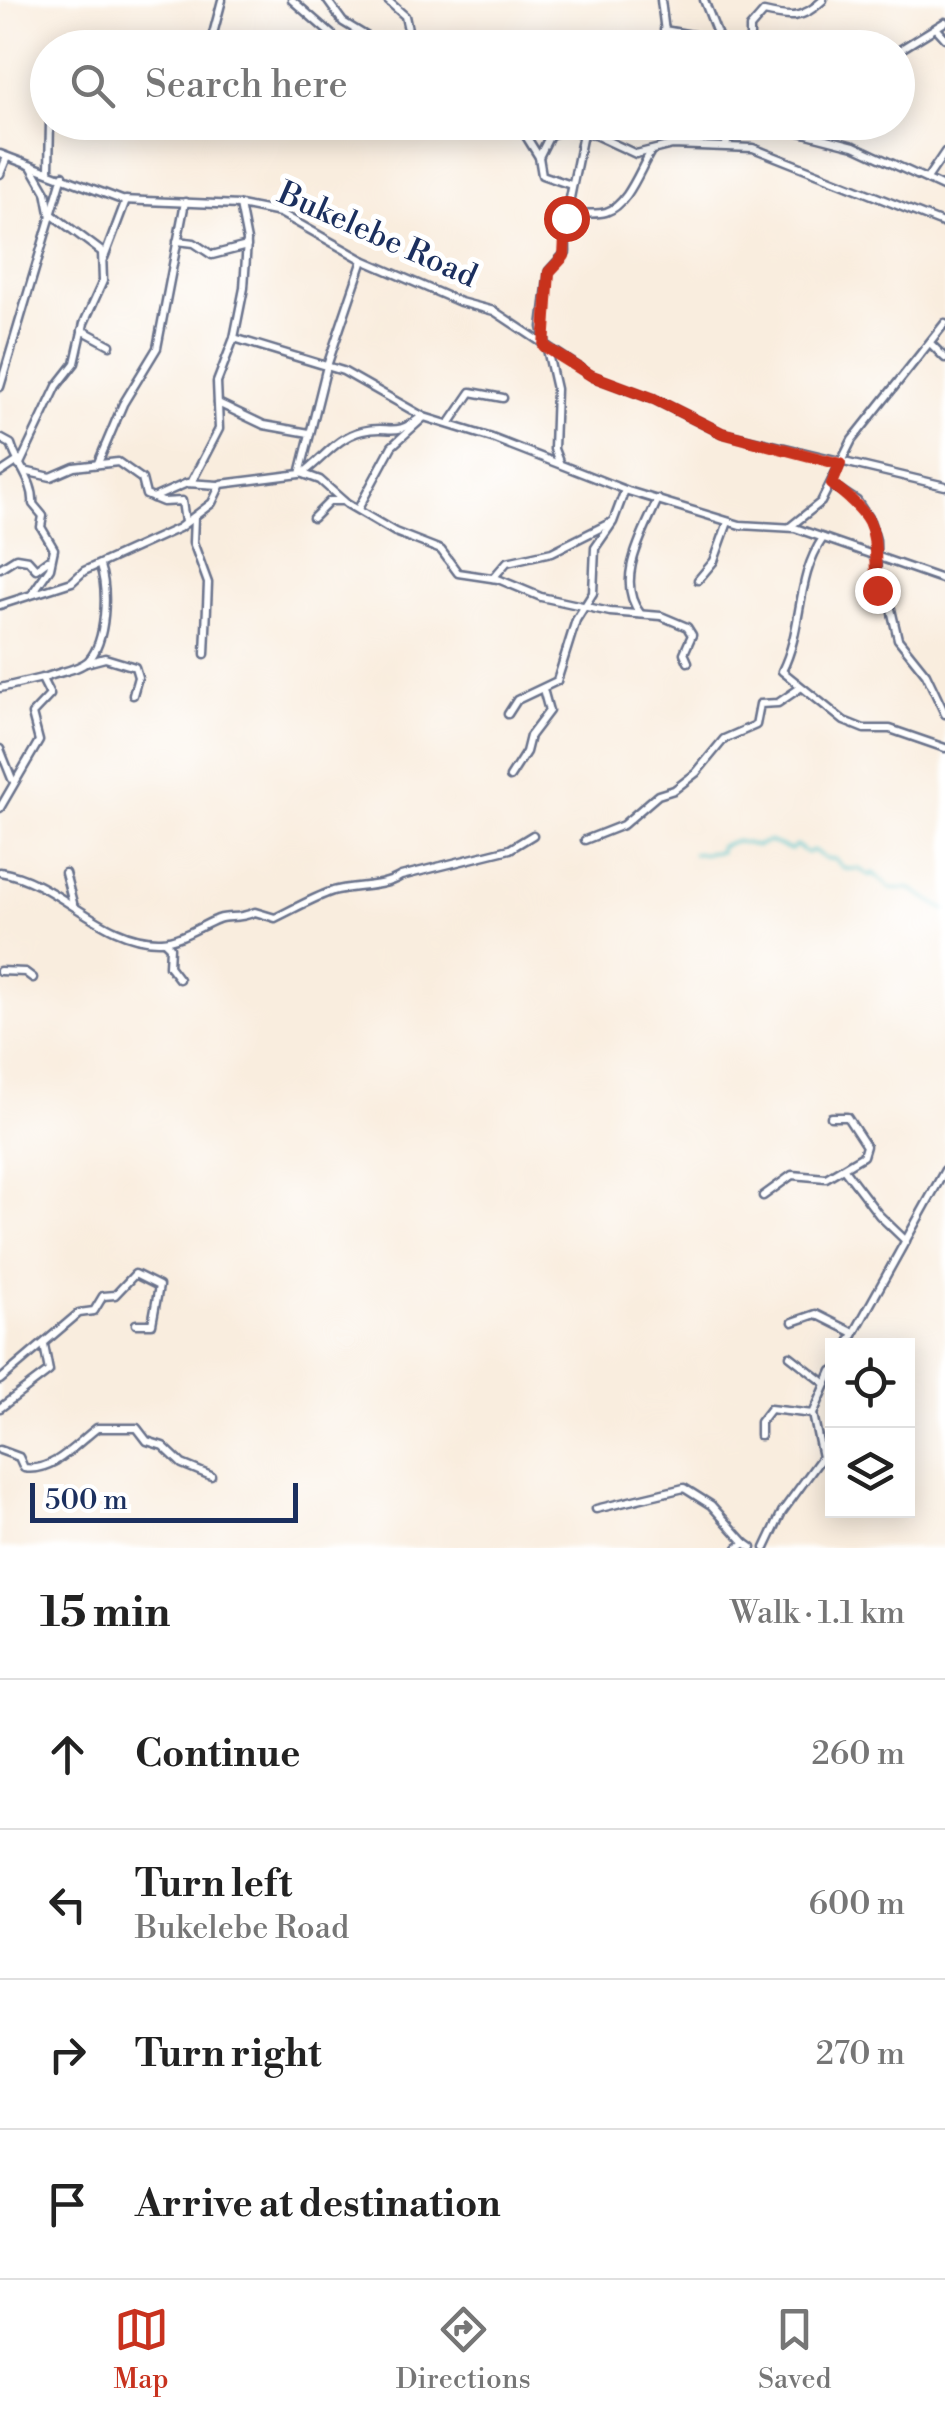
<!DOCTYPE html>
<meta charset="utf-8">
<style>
body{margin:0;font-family:"Libre Bodoni",serif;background:#f2f2f2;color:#222}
.controls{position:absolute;right:30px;bottom:30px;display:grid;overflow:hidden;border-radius:0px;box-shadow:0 5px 25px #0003}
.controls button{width:90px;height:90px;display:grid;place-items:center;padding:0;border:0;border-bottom:2px solid #e0e0e0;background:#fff;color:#222;font:50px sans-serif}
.scale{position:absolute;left:30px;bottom:25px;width:268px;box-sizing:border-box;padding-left:10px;border:5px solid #1b2f5e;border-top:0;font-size:28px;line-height:35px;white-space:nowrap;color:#1b2f5e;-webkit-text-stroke:8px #fff;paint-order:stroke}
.stop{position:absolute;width:30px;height:30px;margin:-22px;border:8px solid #c8321e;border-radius:50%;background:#fff}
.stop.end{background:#c8321e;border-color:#fff;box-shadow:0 2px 10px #0008}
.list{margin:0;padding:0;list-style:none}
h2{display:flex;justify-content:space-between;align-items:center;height:130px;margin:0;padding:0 40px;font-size:42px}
h2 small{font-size:32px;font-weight:400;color:#767676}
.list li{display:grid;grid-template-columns:65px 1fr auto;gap:30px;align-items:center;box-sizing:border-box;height:150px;padding:0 40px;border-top:2px solid #e0e0e0}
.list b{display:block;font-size:38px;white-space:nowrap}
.list p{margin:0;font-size:32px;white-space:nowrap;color:#767676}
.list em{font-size:32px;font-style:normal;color:#767676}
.icon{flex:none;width:55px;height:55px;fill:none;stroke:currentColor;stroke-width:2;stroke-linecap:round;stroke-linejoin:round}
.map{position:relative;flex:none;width:945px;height:1548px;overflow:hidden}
.search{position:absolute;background:#fff;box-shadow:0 5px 25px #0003;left:30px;right:30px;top:30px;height:110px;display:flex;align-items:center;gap:25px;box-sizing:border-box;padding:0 35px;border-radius:55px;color:#767676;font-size:38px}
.sheet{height:730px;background:#fff}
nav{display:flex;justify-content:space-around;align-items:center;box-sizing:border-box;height:140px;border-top:2px solid #e0e0e0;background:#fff;font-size:28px;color:#767676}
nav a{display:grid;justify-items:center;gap:5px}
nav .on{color:#c8321e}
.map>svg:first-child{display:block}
</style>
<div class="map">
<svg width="945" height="1548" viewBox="0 0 945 1548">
<rect width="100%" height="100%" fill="#fff"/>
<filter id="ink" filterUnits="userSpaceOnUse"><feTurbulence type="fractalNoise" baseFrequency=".01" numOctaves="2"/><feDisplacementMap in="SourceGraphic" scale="20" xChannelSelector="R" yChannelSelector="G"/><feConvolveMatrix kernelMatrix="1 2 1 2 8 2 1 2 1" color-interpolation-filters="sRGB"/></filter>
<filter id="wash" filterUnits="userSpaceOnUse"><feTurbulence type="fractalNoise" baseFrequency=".0048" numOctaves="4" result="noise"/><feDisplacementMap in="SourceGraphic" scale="40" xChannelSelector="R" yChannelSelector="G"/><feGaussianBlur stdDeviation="2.25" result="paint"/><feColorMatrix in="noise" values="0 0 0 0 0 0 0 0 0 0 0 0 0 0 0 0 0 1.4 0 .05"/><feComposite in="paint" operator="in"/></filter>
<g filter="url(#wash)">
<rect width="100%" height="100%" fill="#f9edde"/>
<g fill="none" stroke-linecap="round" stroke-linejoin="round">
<path stroke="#58c6cd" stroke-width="2.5" d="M693,854L720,852V846L735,841L757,846L768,841L791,850L796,845L807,853L813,850L825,859H835L844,869H859L870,876L873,873L890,888L911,889L945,910"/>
</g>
</g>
<g filter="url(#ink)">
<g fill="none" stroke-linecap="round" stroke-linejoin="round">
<g stroke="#69728b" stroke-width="11">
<g id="minor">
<path d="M292,0L339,41L357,48"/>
<path d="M327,0L343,22L386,48"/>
<path d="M387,0L405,16L412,48"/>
<path d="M661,0L667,48"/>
<path d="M704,0L718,36"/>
<path d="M937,29L945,38"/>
<path d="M664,30L766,48"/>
<path d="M213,34L222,0"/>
<path d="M742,44L750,40V28L764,12C790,18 802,20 823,0"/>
<path d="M898,51L945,22"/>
<path d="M516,122L595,135L636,154L672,145L753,148L945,224"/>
<path d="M646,122H685"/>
<path d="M761,122L854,146L945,188"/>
<path d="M519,125L539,157L542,175L571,185"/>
<path d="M605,138L612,122"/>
<path d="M726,144L740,122"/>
<path d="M0,154L122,200L240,205L280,213L363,260L460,302L494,311L592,376L654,399L722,433L945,486"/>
<path d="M539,157L550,135L558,132"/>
<path d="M49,170L50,122"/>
<path d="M0,174L7,157"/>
<path d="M928,177L945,152"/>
<path d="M567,218C579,210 593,216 606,212C628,205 639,171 650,153"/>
<path d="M177,241L194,243L212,255L247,246"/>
<path d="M104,258L126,200"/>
<path d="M82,330L110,345"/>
<path d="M234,338L343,371L424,417L492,438L628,491L740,525L795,528L945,580"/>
<path d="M932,345L945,358"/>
<path d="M0,387L63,175"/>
<path d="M218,403L264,425L309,433"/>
<path d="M449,424L471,392L503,398"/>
<path d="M0,438L11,444C17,465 35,483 33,504L43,516L41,527L54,549L50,568L34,591"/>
<path d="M559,462L554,449L556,389L542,327L549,271L566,252L565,223L583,134"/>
<path d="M98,463L123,404L157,348L185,202"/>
<path d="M19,466L57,386L75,363L84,323L103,281L102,252L50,213L46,192L31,166"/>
<path d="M24,471L51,477L74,467L118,462L142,479L146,495L163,502L182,501L185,522"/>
<path d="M0,473L15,463"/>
<path d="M301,473L320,480L347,504L395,532L441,550L458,573L498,579L541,597L610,612L661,616L687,627L692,635L684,653L688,662"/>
<path d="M303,473C323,459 337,437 362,431C391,424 394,439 422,416"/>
<path d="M191,483L219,429L217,382L234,338L244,288L247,241L240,205"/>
<path d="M832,485L857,501L870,521L876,540L877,589L891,609L898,639L926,674L945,714"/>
<path d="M153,498L187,483L218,485"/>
<path d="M358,509L392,446L423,418"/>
<path d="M194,517L193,542L208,583L205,654"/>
<path d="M313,518L330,501H343"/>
<path d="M791,526L821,502L852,440L945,323"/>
<path d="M823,538C795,579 804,627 782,671L844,721L864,729H890L945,748"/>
<path d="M0,568L16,558L28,560L36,569L48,560"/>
<path d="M493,578L507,562L552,552L612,522"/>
<path d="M698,580L714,561L728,522"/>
<path d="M0,605L72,582L84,571L179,528L212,503L221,484L300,474L327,366L363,260"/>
<path d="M640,613C614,580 644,532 658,499"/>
<path d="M86,663L105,658L135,667L138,677L133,695"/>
<path d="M0,688L42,678"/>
<path d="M508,714L517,700L557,681L576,620L593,593L595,548L613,522L625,490"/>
<path d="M0,749L12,779"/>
<path d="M510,777L526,752L530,736L549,711L543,689"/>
<path d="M0,808L39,741L32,714L50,695L42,679C55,672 77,671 88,661C107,641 108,590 100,566"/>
<path d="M585,840L623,825L658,795L674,790L696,773L724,739L756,725L760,704L778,703L800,688"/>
<path d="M0,872C59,881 101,943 161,941C181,940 200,926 218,919C230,915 237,920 255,912L275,918C294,909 312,898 333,891C356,885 382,888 401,876L510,849L533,835"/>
<path d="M65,873L73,903"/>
<path d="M165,942L170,947L169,966L179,979"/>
<path d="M0,971L25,972L33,978"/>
<path d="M844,1169L879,1215L906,1241"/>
<path d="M763,1196L792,1175L826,1178L863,1156L866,1146L847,1117H831"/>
<path d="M793,1322L816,1314L854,1333"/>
<path d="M847,1346L945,1170"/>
<path d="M790,1356L826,1384"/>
<path d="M0,1380L79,1313L94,1311L103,1296L115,1295L135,1274L159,1286L152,1324H136"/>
<path d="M0,1408L49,1371L44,1345"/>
<path d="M760,1436V1422L770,1409L813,1414"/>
<path d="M0,1450L19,1457L24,1468C53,1473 77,1443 97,1428H137L147,1441L163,1446L182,1464L211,1476"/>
<path d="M596,1509L684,1488L711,1505L745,1543"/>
<path d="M738,1548L745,1543L752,1548"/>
<path d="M765,1548L782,1512L822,1457L813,1414L832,1371"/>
</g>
</g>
<use href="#minor" stroke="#fff" stroke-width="6"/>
</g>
</g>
<g fill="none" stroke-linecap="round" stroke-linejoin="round" filter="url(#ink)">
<path stroke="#c8321e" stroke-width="12" d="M566,218L564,256L549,272L544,346L592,376L654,399L722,433L840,464L832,484C884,524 872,530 877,590"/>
</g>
<g text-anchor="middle" stroke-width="10" stroke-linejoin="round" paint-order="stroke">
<g font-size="32" fill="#1b2f5e" stroke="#fff">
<text transform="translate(378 234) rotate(24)" y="11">Bukelebe Road</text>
</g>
</g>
</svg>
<div class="controls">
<button><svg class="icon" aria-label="locate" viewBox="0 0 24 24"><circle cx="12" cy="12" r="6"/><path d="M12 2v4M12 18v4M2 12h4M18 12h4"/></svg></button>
<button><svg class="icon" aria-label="layers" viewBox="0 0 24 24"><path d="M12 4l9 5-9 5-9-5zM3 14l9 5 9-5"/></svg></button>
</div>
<div class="scale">500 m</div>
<div class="stop" style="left:566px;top:218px"></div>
<div class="stop end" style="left:877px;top:590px"></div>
<div class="search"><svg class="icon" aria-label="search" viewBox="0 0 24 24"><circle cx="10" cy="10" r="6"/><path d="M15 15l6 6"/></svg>Search here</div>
</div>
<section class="sheet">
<h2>15 min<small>Walk · 1.1 km</small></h2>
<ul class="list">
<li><svg class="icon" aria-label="ahead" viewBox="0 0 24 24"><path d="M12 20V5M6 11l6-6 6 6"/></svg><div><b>Continue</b></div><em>260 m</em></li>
<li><svg class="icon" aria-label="left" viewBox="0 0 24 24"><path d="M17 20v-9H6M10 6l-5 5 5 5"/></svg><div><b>Turn left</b><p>Bukelebe Road</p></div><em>600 m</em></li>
<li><svg class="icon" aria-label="right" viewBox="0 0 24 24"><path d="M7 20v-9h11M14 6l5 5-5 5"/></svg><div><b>Turn right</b></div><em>270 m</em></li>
<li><svg class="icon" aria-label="arrive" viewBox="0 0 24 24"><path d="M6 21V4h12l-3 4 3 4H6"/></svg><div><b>Arrive at destination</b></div></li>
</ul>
</section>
<nav>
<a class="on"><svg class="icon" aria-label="map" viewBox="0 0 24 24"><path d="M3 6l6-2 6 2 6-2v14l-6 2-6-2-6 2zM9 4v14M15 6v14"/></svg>Map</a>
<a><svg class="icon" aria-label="directions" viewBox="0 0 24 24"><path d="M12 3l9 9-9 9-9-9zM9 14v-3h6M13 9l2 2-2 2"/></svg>Directions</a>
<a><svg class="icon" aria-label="saved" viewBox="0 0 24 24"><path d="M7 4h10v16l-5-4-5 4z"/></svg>Saved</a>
</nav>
